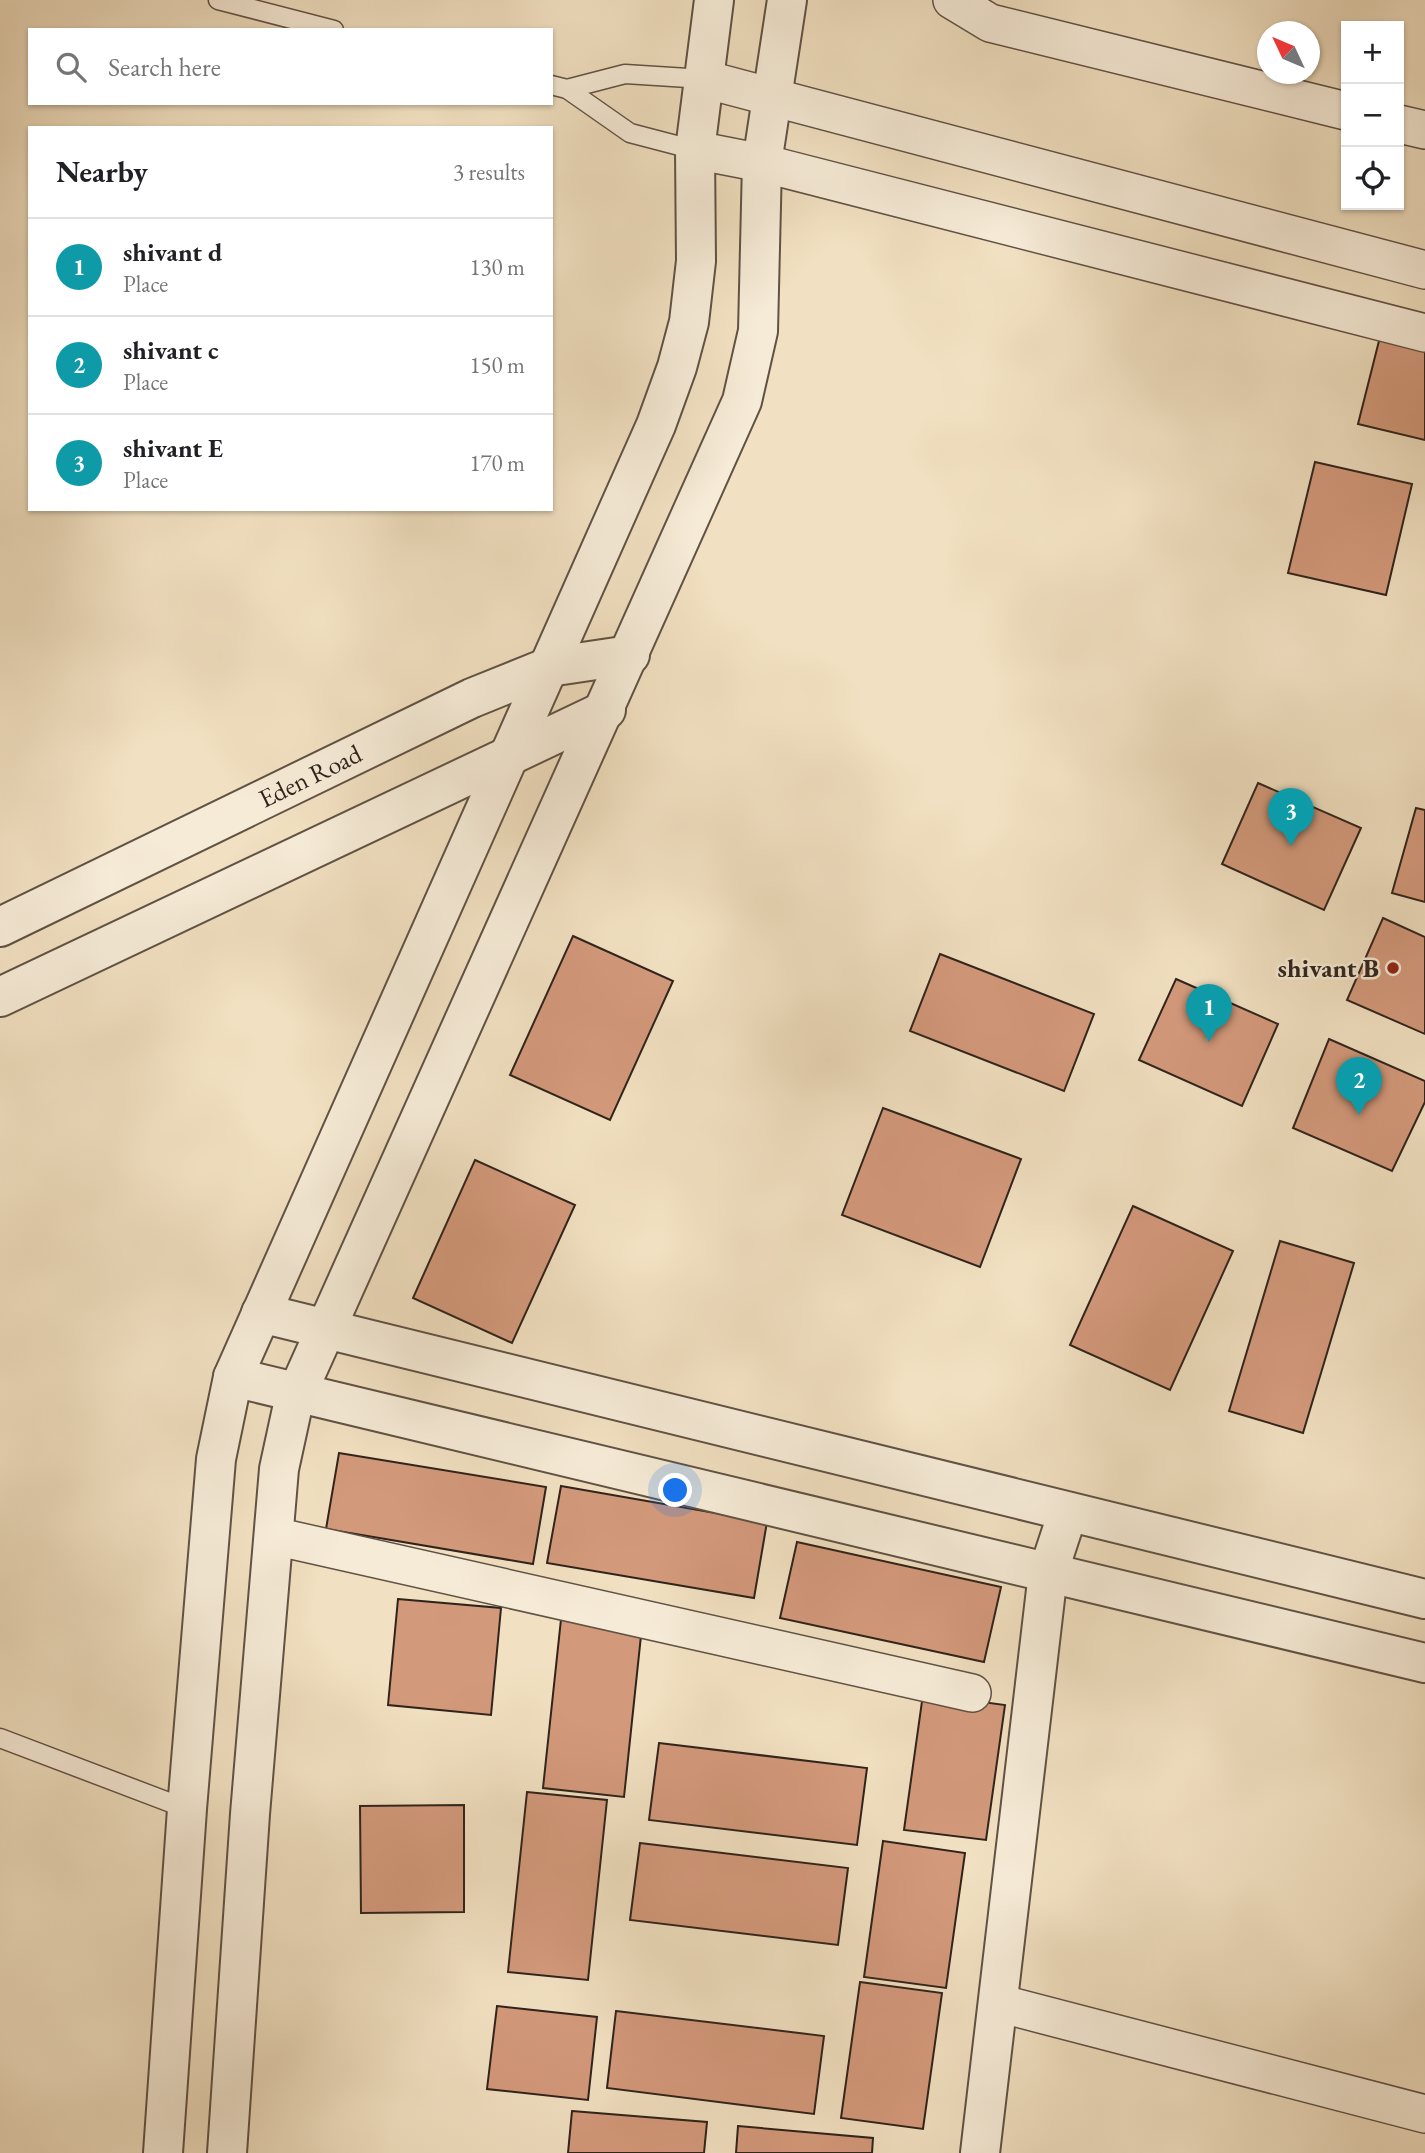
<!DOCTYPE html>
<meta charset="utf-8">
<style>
body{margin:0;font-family:"EB Garamond",serif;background:#f6f6f6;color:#202124}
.controls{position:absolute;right:21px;top:21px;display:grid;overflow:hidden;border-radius:0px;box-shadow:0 2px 5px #0004}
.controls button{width:63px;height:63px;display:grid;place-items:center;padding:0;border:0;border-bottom:2px solid #e0e0e0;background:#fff;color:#202124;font:35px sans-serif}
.compass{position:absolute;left:1257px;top:21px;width:63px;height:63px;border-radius:50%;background:#fff;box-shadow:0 2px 5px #0004;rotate:314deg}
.you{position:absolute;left:676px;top:1491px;width:24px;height:24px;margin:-18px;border:5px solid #fff;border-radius:50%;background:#1a73e8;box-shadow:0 0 0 10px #1a73e833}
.badge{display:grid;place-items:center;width:46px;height:46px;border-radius:50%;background:#8f2418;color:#fff;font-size:23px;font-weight:700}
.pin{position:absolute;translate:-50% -58px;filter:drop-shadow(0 2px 4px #0008)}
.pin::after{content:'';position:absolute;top:37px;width:24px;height:21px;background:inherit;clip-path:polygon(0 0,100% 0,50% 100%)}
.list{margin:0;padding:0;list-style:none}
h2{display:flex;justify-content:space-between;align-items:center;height:91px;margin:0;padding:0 28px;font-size:30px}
h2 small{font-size:23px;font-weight:400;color:#757577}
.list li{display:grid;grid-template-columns:46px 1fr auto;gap:21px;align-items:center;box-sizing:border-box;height:98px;padding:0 28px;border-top:2px solid #e0e0e0}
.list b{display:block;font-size:26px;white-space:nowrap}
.list p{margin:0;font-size:23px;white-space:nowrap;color:#757577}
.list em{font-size:23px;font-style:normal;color:#757577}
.icon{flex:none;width:38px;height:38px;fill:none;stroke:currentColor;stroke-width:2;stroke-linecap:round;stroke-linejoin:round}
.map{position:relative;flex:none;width:1425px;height:2153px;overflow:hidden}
.search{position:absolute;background:#fff;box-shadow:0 2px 5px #0004;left:28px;top:28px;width:525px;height:77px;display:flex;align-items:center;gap:18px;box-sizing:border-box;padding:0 24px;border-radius:0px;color:#757577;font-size:26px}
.panel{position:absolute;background:#fff;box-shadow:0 2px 5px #0004;left:28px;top:126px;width:525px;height:385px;border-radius:0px}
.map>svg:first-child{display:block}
</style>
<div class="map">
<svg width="1425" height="2153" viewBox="0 0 1425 2153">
<rect width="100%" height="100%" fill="#f1e0c1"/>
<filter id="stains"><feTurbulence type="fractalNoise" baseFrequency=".00286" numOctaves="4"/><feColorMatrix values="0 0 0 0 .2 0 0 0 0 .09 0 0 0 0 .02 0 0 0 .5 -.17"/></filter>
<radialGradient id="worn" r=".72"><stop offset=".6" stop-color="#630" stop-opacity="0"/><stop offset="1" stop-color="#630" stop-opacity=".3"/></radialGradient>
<g fill="#d3997b" stroke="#2f231c" stroke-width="2">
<path d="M1382,329L1425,339V440L1358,424Z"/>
<path d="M1315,462L1412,484L1386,595L1288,573Z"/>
<path d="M1258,783L1361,828L1324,910L1222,864Z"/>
<path d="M1416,808L1425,810V902L1392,893Z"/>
<path d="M1383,918L1425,937V1034L1347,1000Z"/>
<path d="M573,936L673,981L610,1120L510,1075Z"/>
<path d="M940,954L1094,1014L1064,1091L910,1031Z"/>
<path d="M1176,979L1278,1024L1242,1106L1139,1060Z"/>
<path d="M1329,1039L1425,1081V1102L1392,1171L1293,1128Z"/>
<path d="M883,1108L1021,1159L980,1267L842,1215Z"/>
<path d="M475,1160L575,1205L512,1343L413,1298Z"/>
<path d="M1133,1206L1233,1251L1170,1390L1070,1345Z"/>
<path d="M1280,1241L1354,1263L1303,1433L1229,1411Z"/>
<path d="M339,1453L546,1487L533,1564L326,1529Z"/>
<path d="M561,1486L767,1522L754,1598L547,1563Z"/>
<path d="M797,1542L1001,1587L984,1662L780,1618Z"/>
<path d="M398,1599L501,1608L491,1715L388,1705Z"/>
<path d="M562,1610L642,1626L624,1797L543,1788Z"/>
<path d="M923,1694L1005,1705L986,1840L904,1830Z"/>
<path d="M659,1743L867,1768L857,1845L649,1820Z"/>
<path d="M527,1792L607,1800L588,1980L508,1972Z"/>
<path d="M464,1805V1912L361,1913L360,1806Z"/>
<path d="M883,1841L965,1853L946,1988L864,1977Z"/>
<path d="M640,1843L848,1868L838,1945L630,1920Z"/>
<path d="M860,1982L942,1993L923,2129L841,2118Z"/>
<path d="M497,2006L597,2017L588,2100L487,2089Z"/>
<path d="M616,2011L824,2036L814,2114L607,2088Z"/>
<path d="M572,2111L707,2122L704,2153H568Z"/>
<path d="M738,2126L873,2138L872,2153H736Z"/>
</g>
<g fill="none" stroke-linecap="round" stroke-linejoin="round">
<g stroke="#605245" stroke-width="21">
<g id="service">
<path d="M218,0L334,30"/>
<path d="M551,85L567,89L630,133L695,150"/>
<path d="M567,89L625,74L704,79"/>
<path d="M0,1738L187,1809"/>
</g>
</g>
<g stroke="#605245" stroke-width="40">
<g id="minor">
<path d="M952,0L990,23L1346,111"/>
<path d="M704,79L1425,270"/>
<path d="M1399,124L1425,130"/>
<path d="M695,150L762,163L1425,333"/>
<path d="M274,1536L972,1693"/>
<path d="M998,2003L1425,2114"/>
</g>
</g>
<g stroke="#605245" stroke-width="42">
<g id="tertiary">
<path d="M0,927L472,698L549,667L630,655"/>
<path d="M0,997L606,710"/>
<path d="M261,1313L1425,1599"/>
<path d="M233,1377L1425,1663"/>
<path d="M163,2153L187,1809L216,1459L233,1377L656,425L677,367L689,322L696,261L695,150L714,0"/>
<path d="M227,2153L250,1814L279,1469L294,1400L742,401L758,331L762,163L787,0"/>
<path d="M980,2153L1048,1573L1068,1512"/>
</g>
</g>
<use href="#service" stroke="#f6ebd7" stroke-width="18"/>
<use href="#minor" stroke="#f6ebd7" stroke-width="37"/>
<use href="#tertiary" stroke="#f6ebd7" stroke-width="38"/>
</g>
<circle fill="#8f2418" stroke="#f6ebd7" stroke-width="2.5" cx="1393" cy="968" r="7"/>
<g text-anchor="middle" stroke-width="5" stroke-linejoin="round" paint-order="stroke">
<g font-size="26" fill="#2f231c" stroke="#f6ebd7">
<text transform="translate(310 776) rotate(-26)" y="9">Eden Road</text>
</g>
<g font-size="26" font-weight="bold" fill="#2f231c" stroke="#f6ebd7" text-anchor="end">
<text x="1379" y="977">shivant B</text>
</g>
</g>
<rect width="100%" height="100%" filter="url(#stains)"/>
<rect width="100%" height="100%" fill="url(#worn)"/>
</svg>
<div class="controls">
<button>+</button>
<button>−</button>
<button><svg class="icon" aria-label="locate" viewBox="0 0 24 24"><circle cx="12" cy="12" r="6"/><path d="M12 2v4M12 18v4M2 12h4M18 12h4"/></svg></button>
</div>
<svg class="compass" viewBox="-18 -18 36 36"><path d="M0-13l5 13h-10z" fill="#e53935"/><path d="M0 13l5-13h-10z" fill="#757577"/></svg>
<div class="you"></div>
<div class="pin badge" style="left:1209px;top:1042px;background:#0f9aa8">1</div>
<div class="pin badge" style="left:1359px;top:1115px;background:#0f9aa8">2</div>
<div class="pin badge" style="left:1291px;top:846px;background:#0f9aa8">3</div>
<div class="search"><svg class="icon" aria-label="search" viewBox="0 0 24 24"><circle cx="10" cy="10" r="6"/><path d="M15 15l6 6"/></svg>Search here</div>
<section class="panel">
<h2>Nearby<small>3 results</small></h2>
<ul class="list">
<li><span class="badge" style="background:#0f9aa8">1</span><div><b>shivant d</b><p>Place</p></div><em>130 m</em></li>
<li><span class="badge" style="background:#0f9aa8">2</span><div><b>shivant c</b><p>Place</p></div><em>150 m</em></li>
<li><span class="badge" style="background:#0f9aa8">3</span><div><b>shivant E</b><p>Place</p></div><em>170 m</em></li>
</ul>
</section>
</div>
